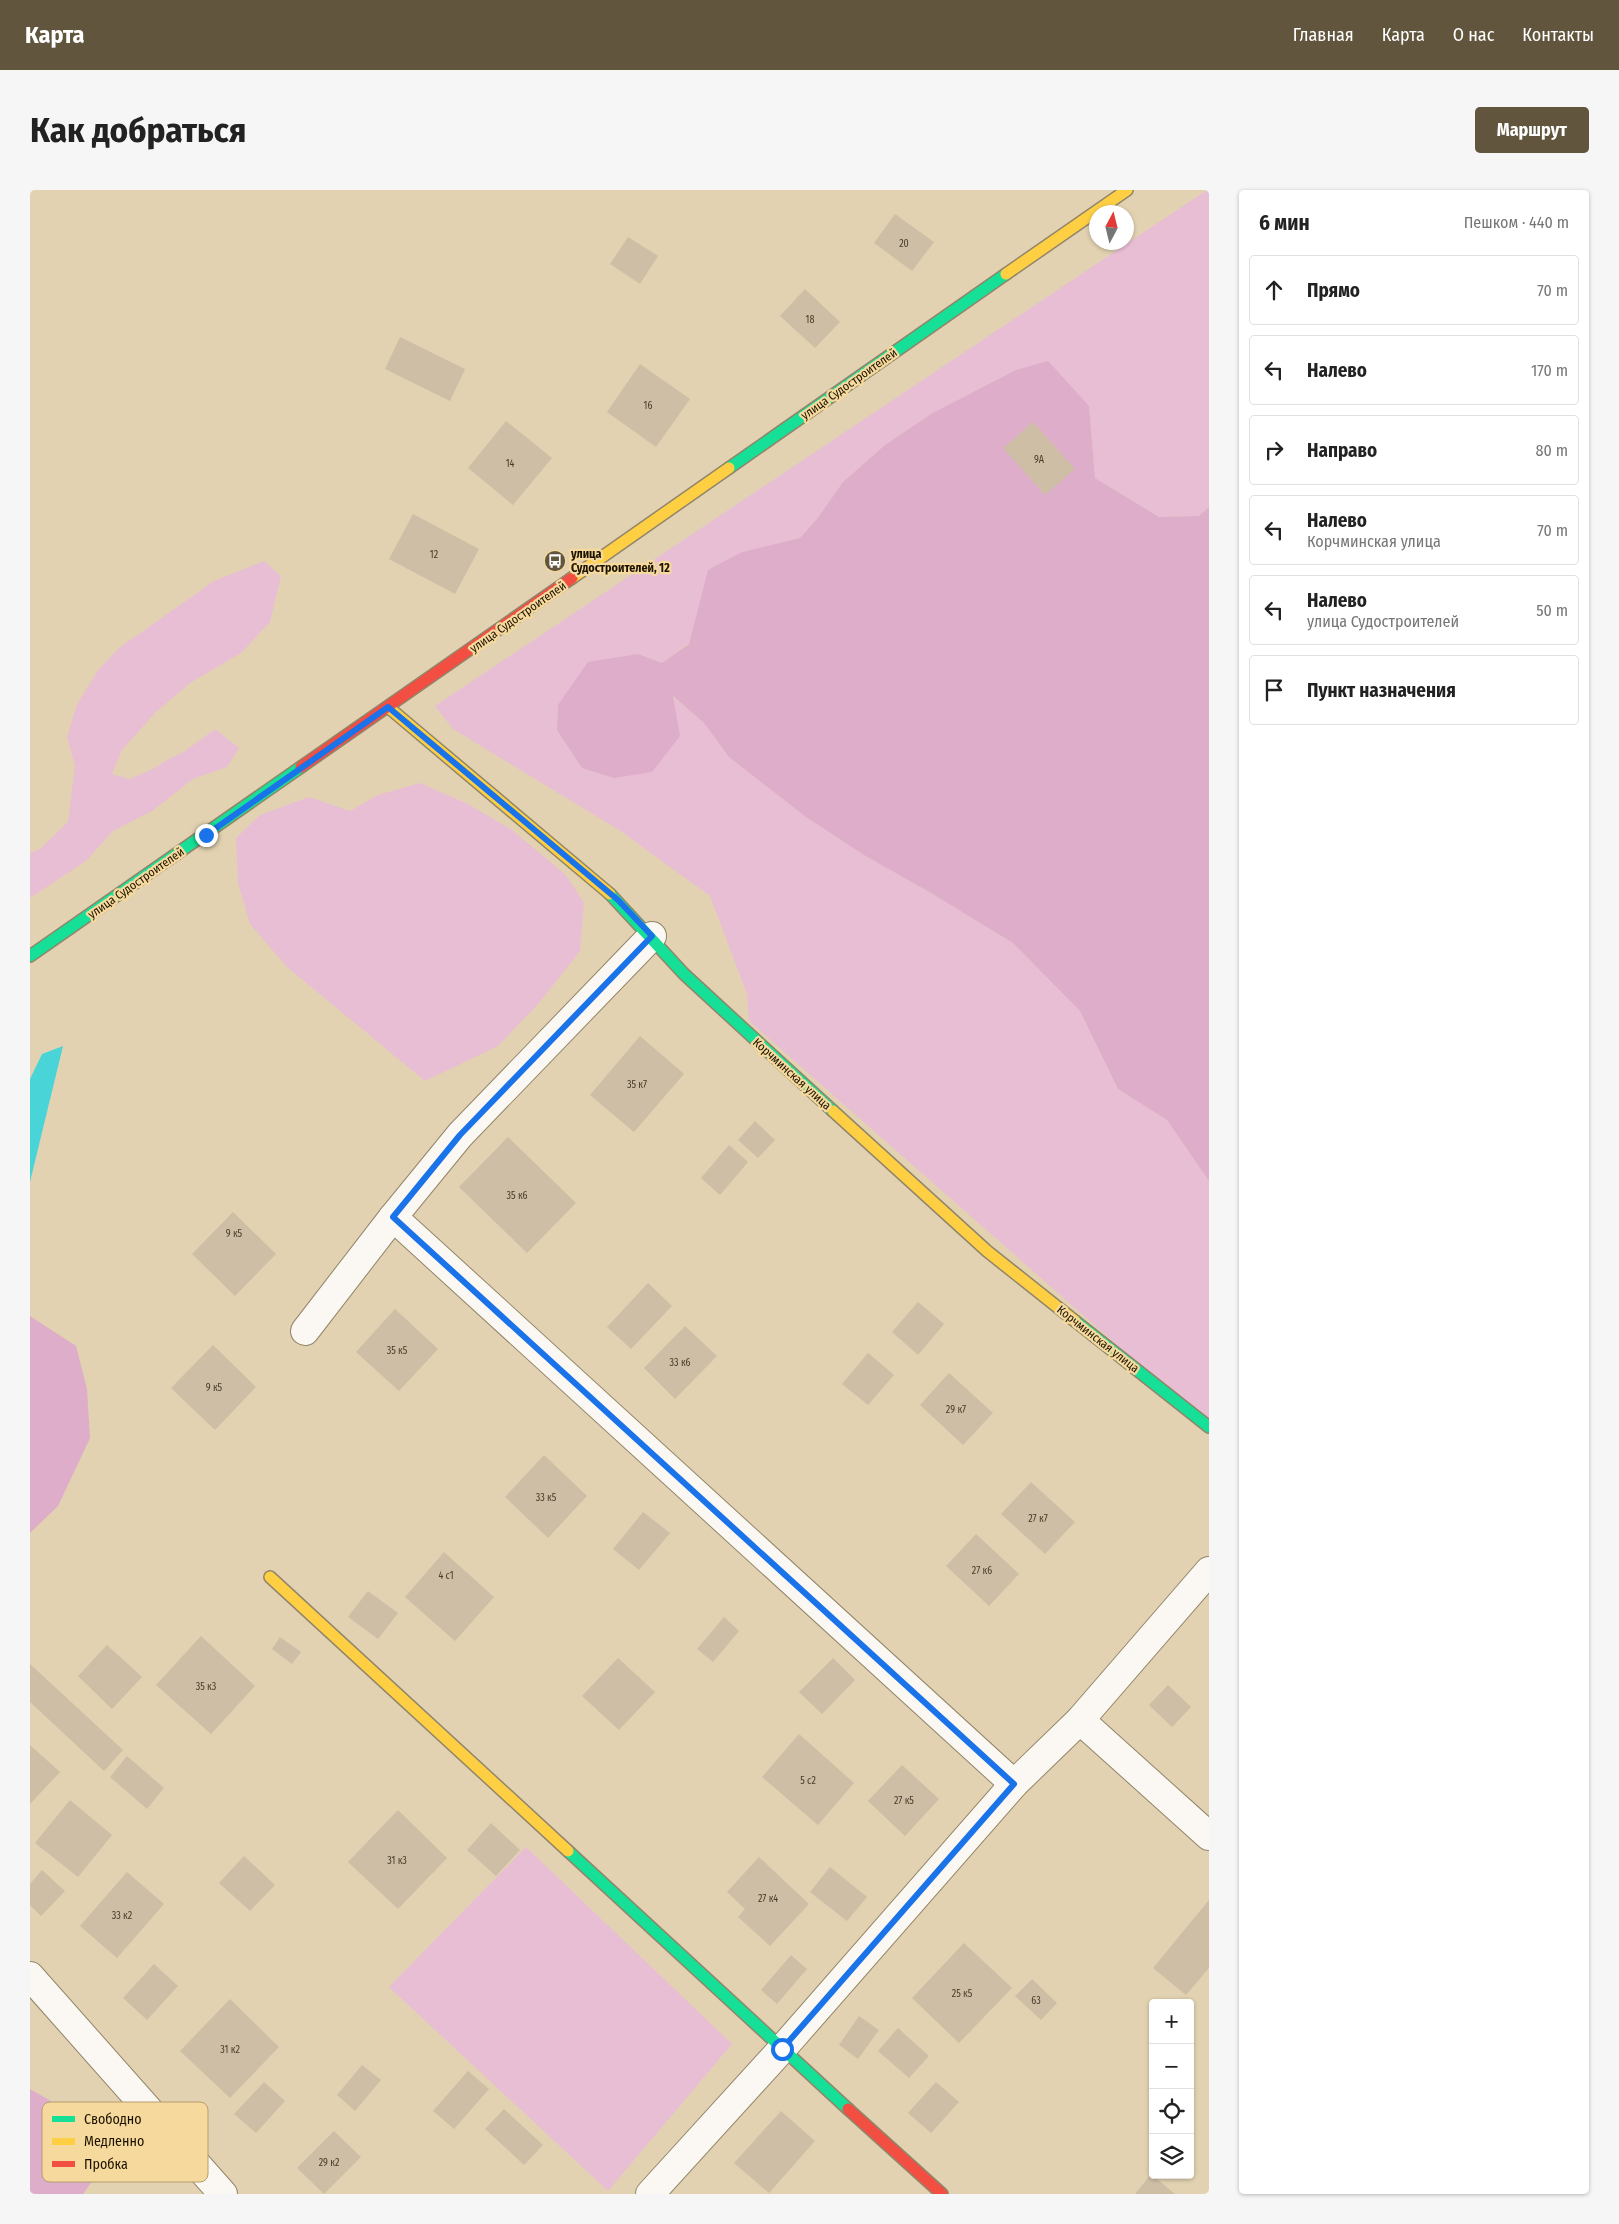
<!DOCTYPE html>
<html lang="ru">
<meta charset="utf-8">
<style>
body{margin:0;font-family:"Fira Sans Condensed",sans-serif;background:#f6f6f6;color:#222}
.controls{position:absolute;right:15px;bottom:15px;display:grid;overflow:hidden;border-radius:5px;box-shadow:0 1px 4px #0004}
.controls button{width:45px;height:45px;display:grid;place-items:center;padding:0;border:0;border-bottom:1px solid #e0e0e0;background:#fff;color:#222;font:25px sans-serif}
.compass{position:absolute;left:1059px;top:15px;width:45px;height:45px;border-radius:50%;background:#fff;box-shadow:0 1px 4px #0004;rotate:7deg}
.stop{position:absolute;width:15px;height:15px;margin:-11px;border:4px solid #1a73e8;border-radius:50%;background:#fff}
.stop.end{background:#1a73e8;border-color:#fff;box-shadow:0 1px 5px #0008}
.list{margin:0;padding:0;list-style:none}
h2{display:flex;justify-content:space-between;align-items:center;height:65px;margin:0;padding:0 20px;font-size:21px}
h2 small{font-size:16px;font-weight:400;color:#767676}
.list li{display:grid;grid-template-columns:32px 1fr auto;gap:15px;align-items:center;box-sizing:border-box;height:70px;margin:0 10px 10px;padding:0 10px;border:1px solid #e0e0e0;border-radius:5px}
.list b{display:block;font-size:19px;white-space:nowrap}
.list p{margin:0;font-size:16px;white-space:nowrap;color:#767676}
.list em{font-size:16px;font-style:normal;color:#767676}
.icon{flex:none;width:28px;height:28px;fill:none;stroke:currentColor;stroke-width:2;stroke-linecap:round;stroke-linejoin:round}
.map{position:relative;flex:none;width:1179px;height:2004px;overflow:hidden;border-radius:5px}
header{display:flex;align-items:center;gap:30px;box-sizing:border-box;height:70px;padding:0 25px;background:#61553e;color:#fff}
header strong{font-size:24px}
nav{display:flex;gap:28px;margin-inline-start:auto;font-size:18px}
.intro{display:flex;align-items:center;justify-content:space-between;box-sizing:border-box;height:120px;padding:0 30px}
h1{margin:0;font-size:35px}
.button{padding:12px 22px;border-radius:5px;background:#61553e;color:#fff;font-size:18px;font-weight:700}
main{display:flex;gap:30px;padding:0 30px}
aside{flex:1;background:#fff;border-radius:5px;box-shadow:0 1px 4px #0004}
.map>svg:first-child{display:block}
</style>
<header>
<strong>Карта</strong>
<nav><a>Главная</a><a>Карта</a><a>О нас</a><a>Контакты</a></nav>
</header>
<div class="intro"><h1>Как добраться</h1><a class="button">Маршрут</a></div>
<main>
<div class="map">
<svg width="1179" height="2004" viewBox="0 0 1179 2004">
<rect width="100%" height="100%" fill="#e2d2b1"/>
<g fill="#e8bed4">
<path d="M1177,0H1179V317L1169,326L1129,327L1065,288L1059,216L901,224L855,255L813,292L787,329L770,348L712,362L679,380L659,453L632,473L608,464L528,515L527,539L552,578L642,506L674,533L699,567L776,627L834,665L901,703L983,753L1050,821L1088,899L1137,930L1179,991V1236L719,831L717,804L680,706L589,640L423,539L405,516Z"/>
<path d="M234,371L251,386L240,432L211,463L160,493L126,522L92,560L82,584L100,589L125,578L135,571L155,561L185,539L209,558L197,577L163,589L122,621L83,641L56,671L0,708V663L10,659L38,632L45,576L37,547L47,514L69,479L89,458L184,391Z"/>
<path d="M390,593L438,614L482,640L536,685L554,713L550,761L509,813L468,856L395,891L257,777L220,734L208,693L206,648L230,625L279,607L320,621L348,605Z"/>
<path d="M496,1657L702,1854L578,2001L359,1797Z"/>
</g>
<g fill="#deadc9">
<path d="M1018,171L1059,216L1065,288L1129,327L1169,326L1179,317V991L1137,930L1088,899L1050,821L983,753L901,703L834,665L776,627L699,567L674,533L643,506L650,546L622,582L584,588L552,578L527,540L528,515L558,472L608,464L632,473L659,454L678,380L712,362L770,348L787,329L813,292L855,255L901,224L986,180Z"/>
<path d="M0,1126L46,1156L57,1199L60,1248L28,1316L0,1343Z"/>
<path d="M0,1899C29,1916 50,1926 70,1954L65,1987L53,2004H0Z"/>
</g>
<path fill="#49d5d7" d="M33,856L0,992V889L12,864Z"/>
<g fill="#cebea6">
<path d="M865,24L904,52L882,81L844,53Z"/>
<path d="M598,47L628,66L610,94L580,74Z"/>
<path d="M775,99L810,132L785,158L750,126Z"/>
<path d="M370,147L435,179L420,211L355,179Z"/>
<path d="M610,174L660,209L626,257L577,222Z"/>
<path d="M476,231L522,268L483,315L438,278Z"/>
<path d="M1003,232L1045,279L1015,305L973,258Z"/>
<path d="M383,324L449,359L425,404L359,369Z"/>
<path d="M610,846L654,884L604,942L560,905Z"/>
<path d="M725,931L745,950L728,968L708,950Z"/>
<path d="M478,947L546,1013L497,1063L429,997Z"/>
<path d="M699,955L718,972L690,1005L671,988Z"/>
<path d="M203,1022L246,1064L205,1106L162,1064Z"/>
<path d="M618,1093L642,1116L601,1159L577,1137Z"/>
<path d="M888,1112L914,1134L888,1165L862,1142Z"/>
<path d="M365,1119L408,1159L369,1201L326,1162Z"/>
<path d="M655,1136L687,1166L645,1209L614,1178Z"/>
<path d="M183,1155L226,1197L185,1240L141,1198Z"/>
<path d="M838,1163L864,1185L838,1215L812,1194Z"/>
<path d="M919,1183L963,1223L933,1255L890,1215Z"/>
<path d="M514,1265L557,1306L518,1348L475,1307Z"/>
<path d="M1001,1292L1045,1332L1015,1364L971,1324Z"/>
<path d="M613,1322L640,1343L609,1380L583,1359Z"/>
<path d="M946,1344L989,1384L959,1416L916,1376Z"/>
<path d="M414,1362L464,1407L425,1451L375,1407Z"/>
<path d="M338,1401L368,1423L348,1449L318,1427Z"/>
<path d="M694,1427L709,1441L683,1472L667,1459Z"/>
<path d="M171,1446L225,1496L181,1544L126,1495Z"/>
<path d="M250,1447L271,1462L262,1474L242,1459Z"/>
<path d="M77,1455L112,1487L82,1519L48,1486Z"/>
<path d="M588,1468L625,1502L589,1540L552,1506Z"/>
<path d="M803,1468L825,1490L792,1524L769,1502Z"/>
<path d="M0,1474L93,1560L74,1581L0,1512Z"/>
<path d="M1138,1495L1161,1517L1142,1537L1119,1515Z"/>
<path d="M769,1544L824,1593L788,1635L732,1587Z"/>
<path d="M0,1555L30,1582L0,1614Z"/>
<path d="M97,1566L134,1598L117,1619L80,1587Z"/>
<path d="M872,1575L909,1609L875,1646L838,1611Z"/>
<path d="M40,1610L82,1645L48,1687L5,1653Z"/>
<path d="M368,1620L417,1668L368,1719L318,1672Z"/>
<path d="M461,1633L490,1660L466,1686L437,1660Z"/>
<path d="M214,1666L245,1695L220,1721L189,1693Z"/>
<path d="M729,1667L779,1714L740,1756L708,1727L715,1719L697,1702Z"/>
<path d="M800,1677L837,1707L817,1731L780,1702Z"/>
<path d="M12,1680L35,1701L11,1726L0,1715V1694Z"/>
<path d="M97,1682L134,1714L87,1768L50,1736Z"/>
<path d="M1179,1710V1778L1156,1805L1123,1778Z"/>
<path d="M934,1753L982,1798L929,1853L882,1808Z"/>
<path d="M761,1765L777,1779L747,1814L731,1800Z"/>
<path d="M124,1774L148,1796L117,1830L93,1808Z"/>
<path d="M1002,1789L1027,1813L1011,1830L985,1806Z"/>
<path d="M200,1809L249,1857L200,1908L150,1861Z"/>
<path d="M829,1826L849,1840L828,1869L809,1855Z"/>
<path d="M868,1838L899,1866L879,1888L848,1861Z"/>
<path d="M332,1875L351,1890L325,1921L307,1905Z"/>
<path d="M438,1881L459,1899L424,1939L403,1921Z"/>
<path d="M234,1892L255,1911L226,1943L204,1924Z"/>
<path d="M906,1892L929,1912L901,1943L878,1923Z"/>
<path d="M474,1919L513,1955L494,1975L455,1939Z"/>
<path d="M751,1921L785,1951L739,2003L704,1973Z"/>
<path d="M304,1941L331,1967L294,2004L267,1978Z"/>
<path d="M1121,1984L1145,2004H1105Z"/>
</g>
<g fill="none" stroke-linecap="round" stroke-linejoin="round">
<g stroke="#91856a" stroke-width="30">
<g id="street">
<path d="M363,1027L984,1594"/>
<path d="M275,1141L363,1027L430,945L622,746"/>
<path d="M1050,1530L1179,1646"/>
<path d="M0,1786L193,2004"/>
<path d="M620,2004L752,1859L984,1594L1050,1530L1179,1381"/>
</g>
</g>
<g stroke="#91856a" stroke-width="14">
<g id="fast">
<path d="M699,278L976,84"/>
<path d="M580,704L654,784L803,921"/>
<path d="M0,766L271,577"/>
<path d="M1045,1131L1179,1237"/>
<path d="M538,1661L818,1919"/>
</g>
</g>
<g stroke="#91856a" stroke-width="14">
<g id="slow">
<path d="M976,84L1097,0"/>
<path d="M542,388L699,278"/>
<path d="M358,517L580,704"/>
<path d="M803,921L957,1061L1045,1131"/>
<path d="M240,1387L538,1661"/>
</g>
</g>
<g stroke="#91856a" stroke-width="14">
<g id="jam">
<path d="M271,577L542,388"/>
<path d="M818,1919L912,2004"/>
</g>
</g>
<use href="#street" stroke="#fbf8f3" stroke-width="28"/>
<use href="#fast" stroke="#16e098" stroke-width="11"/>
<use href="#slow" stroke="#ffcf43" stroke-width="11"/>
<use href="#jam" stroke="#f24e42" stroke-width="11"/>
</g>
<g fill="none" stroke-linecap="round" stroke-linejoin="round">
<path stroke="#1a73e8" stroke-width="6" d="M176,645L358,517L588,710L622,746L430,945L363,1027L984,1594L752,1859"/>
</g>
<defs>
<g id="bus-disc" transform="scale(1.125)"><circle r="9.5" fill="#61553e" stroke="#f6d99d"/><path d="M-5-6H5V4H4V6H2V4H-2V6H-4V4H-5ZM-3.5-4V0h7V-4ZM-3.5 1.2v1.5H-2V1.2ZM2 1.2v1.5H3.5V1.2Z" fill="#fff"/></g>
</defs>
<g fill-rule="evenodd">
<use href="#bus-disc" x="525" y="371"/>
</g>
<g text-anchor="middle" stroke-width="4.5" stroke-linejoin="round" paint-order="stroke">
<g font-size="10" fill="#483d2a">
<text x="874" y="57">20</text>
<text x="780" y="133">18</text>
<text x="618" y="219">16</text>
<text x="1009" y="273">9А</text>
<text x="480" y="277">14</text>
<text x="404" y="368">12</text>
<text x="607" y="898">35 к7</text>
<text x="487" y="1009">35 к6</text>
<text x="204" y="1047">9 к5</text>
<text x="367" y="1164">35 к5</text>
<text x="650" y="1176">33 к6</text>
<text x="184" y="1201">9 к5</text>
<text x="926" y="1223">29 к7</text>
<text x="516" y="1311">33 к5</text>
<text x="1008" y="1332">27 к7</text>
<text x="952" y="1384">27 к6</text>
<text x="416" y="1389">4 с1</text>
<text x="176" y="1500">35 к3</text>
<text x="778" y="1594">5 с2</text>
<text x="874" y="1614">27 к5</text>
<text x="367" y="1674">31 к3</text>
<text x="738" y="1712">27 к4</text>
<text x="92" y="1729">33 к2</text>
<text x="932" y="1807">25 к5</text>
<text x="1006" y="1814">63</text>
<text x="200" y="1863">31 к2</text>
<text x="299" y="1976">29 к2</text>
</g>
<g font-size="12" fill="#1c1200" stroke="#f6d99d">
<text transform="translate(819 194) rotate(-35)" y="4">улица Судостроителей</text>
<text transform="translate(488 427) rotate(-35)" y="4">улица Судостроителей</text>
<text transform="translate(106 693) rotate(-35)" y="4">улица Судостроителей</text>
<text transform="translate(762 884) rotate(42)" y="4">Корчминская улица</text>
<text transform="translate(1068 1149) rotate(38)" y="4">Корчминская улица</text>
</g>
<g font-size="12" font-weight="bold" fill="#1c1200" stroke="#f6d99d" text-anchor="start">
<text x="541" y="368">улица<tspan x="541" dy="14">Судостроителей, 12</tspan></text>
</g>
</g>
<rect x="12" y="1912" width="166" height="80" rx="8" fill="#f6d99d" stroke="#b59d6e" stroke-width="1"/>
<rect x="22" y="1926" width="23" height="6" fill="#16e098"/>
<rect x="22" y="1948" width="23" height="7" fill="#ffcf43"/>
<rect x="22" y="1971" width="23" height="6" fill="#f24e42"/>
<g font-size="14" fill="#1c1200">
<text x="54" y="1934">Свободно</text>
<text x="54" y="1956">Медленно</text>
<text x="54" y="1979">Пробка</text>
</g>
</svg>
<div class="controls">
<button>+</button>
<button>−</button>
<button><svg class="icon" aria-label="locate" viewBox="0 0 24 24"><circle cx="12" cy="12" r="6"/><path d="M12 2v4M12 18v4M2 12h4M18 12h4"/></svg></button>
<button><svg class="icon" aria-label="layers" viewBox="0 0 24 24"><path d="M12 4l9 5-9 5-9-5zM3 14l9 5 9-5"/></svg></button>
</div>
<svg class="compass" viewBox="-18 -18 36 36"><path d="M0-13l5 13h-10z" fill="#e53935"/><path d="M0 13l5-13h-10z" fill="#767676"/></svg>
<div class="stop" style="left:752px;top:1859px"></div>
<div class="stop end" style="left:176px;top:645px"></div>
</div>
<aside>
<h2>6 мин<small>Пешком · 440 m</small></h2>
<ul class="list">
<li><svg class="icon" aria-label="ahead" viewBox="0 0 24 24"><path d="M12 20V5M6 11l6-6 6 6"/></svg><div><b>Прямо</b></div><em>70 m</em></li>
<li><svg class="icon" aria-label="left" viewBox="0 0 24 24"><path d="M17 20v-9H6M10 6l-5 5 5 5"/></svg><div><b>Налево</b></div><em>170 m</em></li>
<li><svg class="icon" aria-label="right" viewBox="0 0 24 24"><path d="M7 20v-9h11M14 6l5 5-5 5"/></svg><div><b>Направо</b></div><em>80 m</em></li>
<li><svg class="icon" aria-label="left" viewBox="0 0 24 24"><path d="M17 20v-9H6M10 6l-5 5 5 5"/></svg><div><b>Налево</b><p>Корчминская улица</p></div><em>70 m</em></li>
<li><svg class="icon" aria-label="left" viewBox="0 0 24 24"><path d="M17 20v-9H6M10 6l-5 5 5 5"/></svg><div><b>Налево</b><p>улица Судостроителей</p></div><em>50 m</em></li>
<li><svg class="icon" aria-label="arrive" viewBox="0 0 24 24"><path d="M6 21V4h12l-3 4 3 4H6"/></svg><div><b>Пункт назначения</b></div></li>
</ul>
</aside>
</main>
